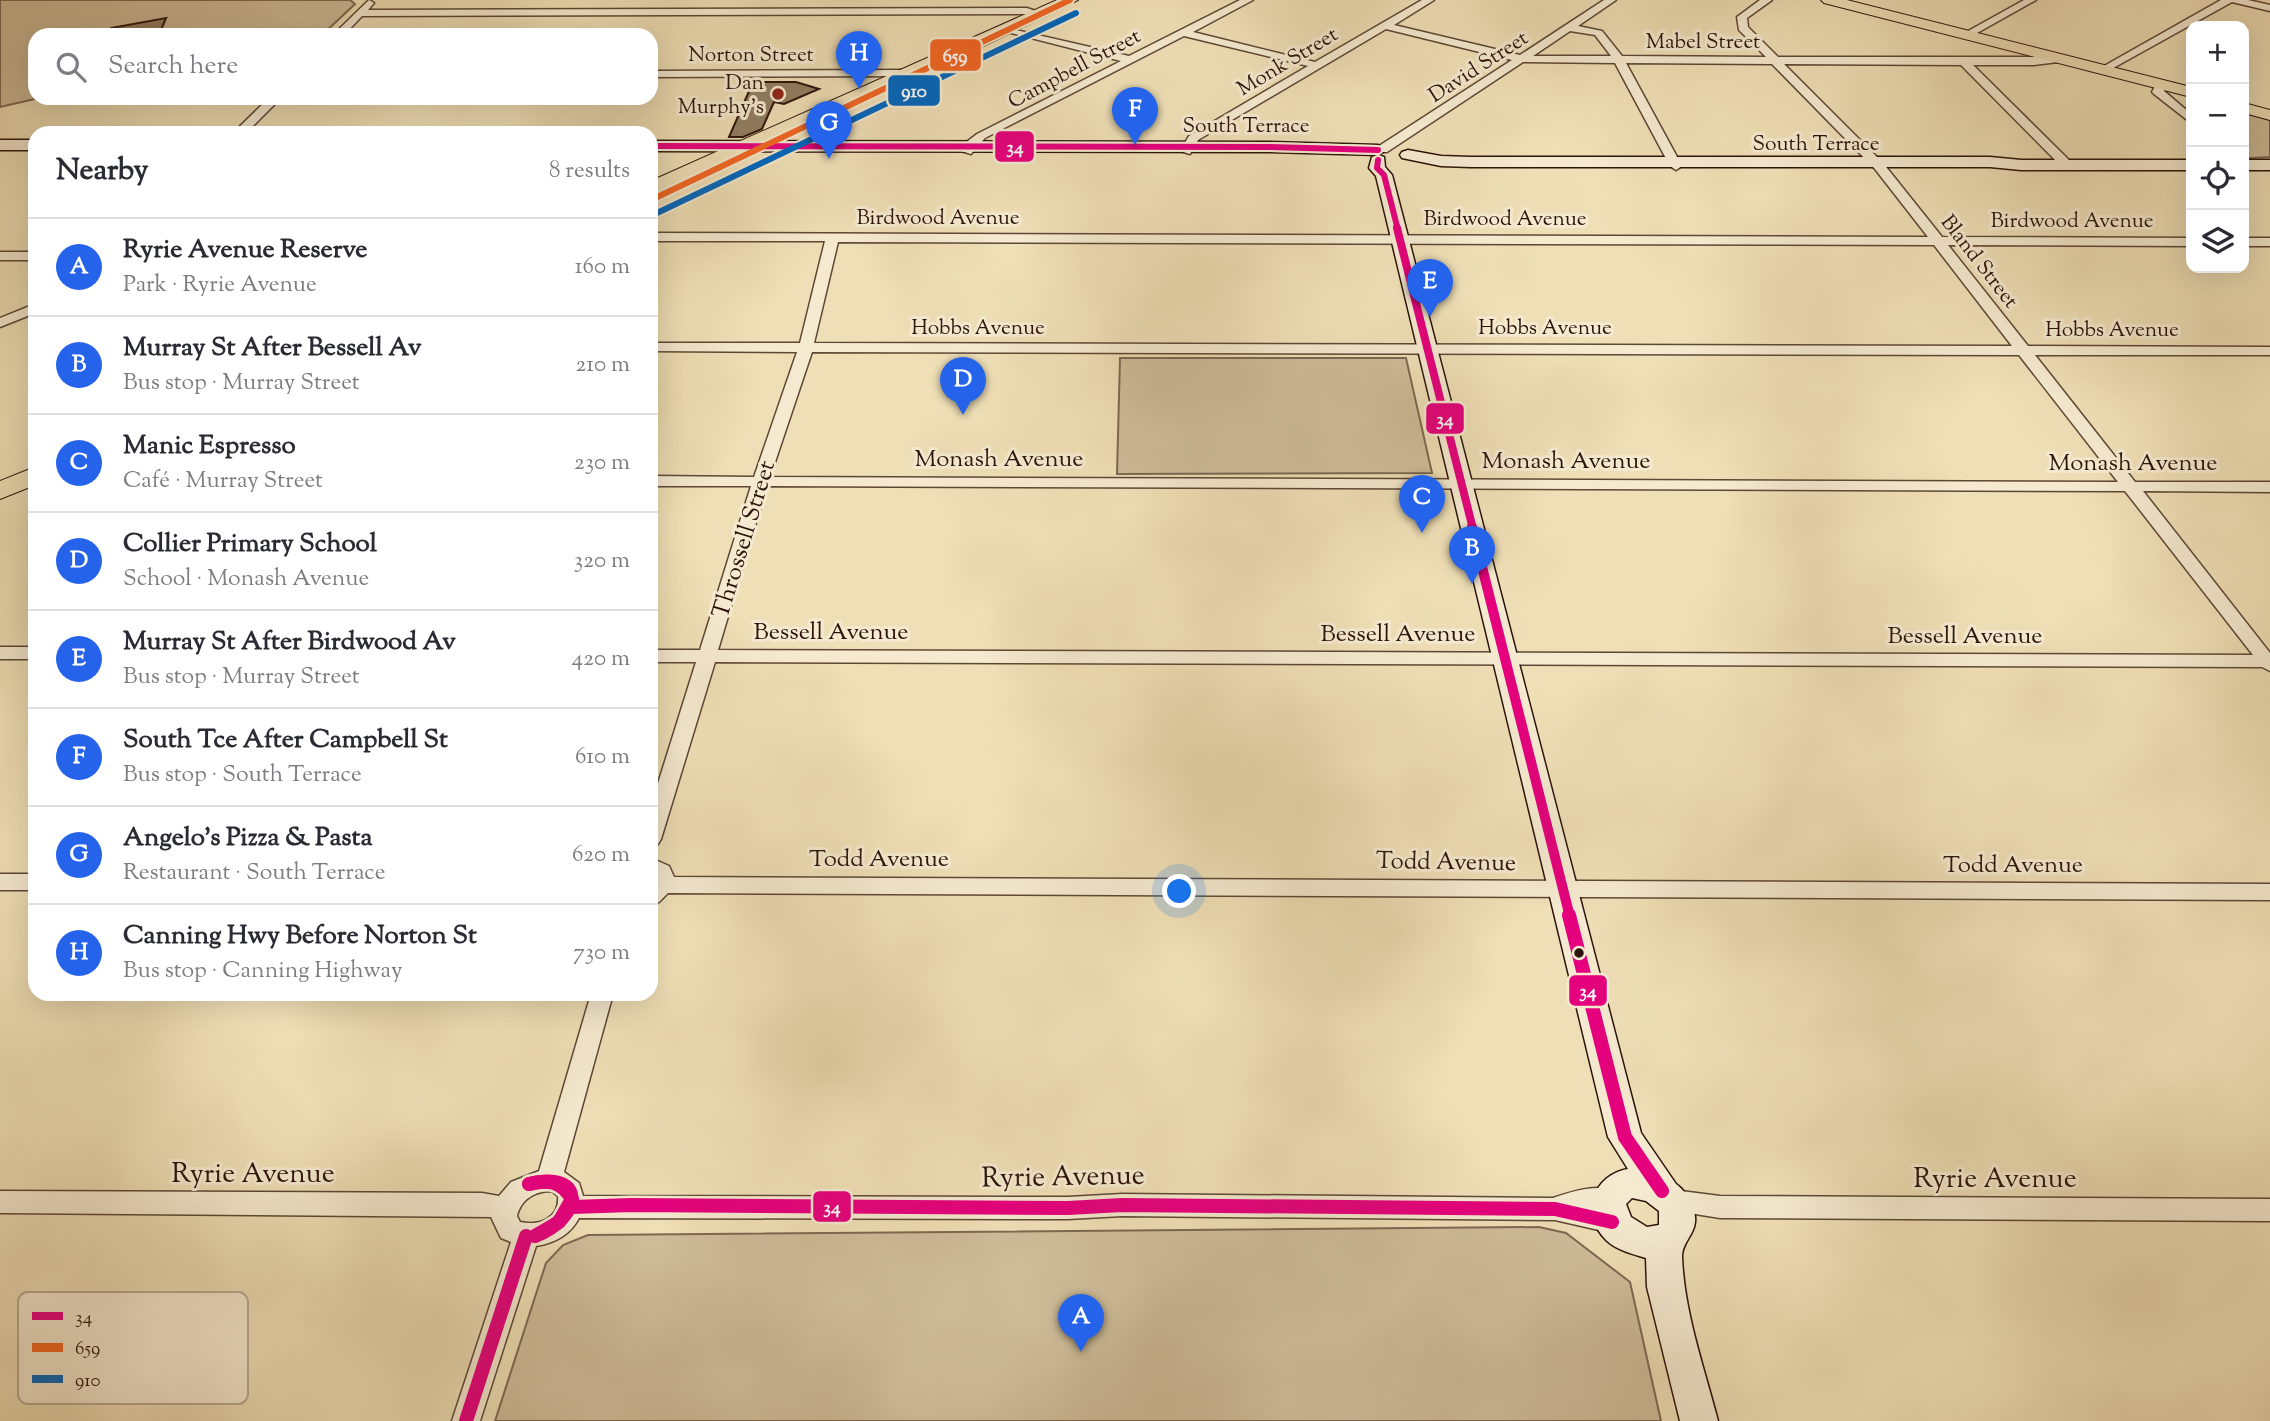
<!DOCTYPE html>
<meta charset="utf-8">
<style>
body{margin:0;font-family:"Sorts Mill Goudy",serif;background:#f7f7f7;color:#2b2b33}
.controls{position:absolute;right:21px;top:21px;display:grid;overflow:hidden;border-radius:14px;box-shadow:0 7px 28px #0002}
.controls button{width:63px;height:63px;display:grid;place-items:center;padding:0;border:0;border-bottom:2px solid #e1e1e2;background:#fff;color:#2b2b33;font:35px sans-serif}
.you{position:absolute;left:1180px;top:892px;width:24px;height:24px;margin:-18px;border:5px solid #fff;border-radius:50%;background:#1a73e8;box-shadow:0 0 0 10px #1a73e833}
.badge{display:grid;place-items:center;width:46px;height:46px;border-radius:50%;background:#2563eb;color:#fff;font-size:23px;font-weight:700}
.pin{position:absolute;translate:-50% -58px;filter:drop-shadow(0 2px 4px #0008)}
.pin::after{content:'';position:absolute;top:37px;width:24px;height:21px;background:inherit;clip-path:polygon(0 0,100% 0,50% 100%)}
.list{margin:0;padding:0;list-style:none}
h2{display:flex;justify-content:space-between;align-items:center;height:91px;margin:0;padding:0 28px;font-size:30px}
h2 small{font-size:23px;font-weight:400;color:#7c7c81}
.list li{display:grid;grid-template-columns:46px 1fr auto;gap:21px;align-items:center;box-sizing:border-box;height:98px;padding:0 28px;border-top:2px solid #e1e1e2}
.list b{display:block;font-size:26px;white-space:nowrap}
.list p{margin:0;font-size:23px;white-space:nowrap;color:#7c7c81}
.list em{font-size:23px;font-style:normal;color:#7c7c81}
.icon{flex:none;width:38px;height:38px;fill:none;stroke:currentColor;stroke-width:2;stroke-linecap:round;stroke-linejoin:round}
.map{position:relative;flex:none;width:2270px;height:1421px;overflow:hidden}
.search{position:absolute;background:#fff;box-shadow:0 7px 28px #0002;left:28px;top:28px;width:630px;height:77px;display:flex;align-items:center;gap:18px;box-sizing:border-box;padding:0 24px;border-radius:21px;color:#7c7c81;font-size:26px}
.panel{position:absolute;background:#fff;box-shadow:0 7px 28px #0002;left:28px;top:126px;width:630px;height:875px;border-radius:21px}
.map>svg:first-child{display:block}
</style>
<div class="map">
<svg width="2270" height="1421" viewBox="0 0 2270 1421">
<rect width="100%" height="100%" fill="#efdfb6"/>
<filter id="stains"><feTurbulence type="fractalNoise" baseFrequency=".00286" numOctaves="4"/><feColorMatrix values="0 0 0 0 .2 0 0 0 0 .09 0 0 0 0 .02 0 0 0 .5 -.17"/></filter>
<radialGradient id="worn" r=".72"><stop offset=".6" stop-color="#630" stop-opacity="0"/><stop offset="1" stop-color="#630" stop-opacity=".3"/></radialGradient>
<g fill="#cebc99" stroke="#7d6852" stroke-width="2">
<path d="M0,0H350L355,4L322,35H35V98H39L0,107Z"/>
<path d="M2244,112L2270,120V157L2249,158L2244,154Z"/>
<path d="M1120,358H1406L1432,473L1117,474Z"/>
<path d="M1539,1227L1566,1233L1630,1282L1661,1421H495L546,1263L563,1245L588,1235Z"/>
</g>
<g fill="#917e63" stroke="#2c140a" stroke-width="2">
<path d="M166,18L159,35H111V28Z"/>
<path d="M753,82H796L819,89L784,104L774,102L762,129L743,137H729Z"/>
</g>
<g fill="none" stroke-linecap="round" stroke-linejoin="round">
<g stroke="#5d4735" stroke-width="3">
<g id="minor">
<path d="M369,0L374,3L368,10L1027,8L1044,14L1039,17L1027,14L362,16L344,35H333Z"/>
<path d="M1240,0H1253L1193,32L1315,62L1422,0H1434L1394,25L1520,55L1604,0H1616L1578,26L1602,31L1622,56L1766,57L1739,30L1737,17L1760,0H1772L1747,18L1748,27L1778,57H2066V61L2034,65H1973L2071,162V168H2063L1961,65L1784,64L1883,163L1942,237L2191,238V246L1948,245L2028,346L2270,347V355H2035L2135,482H2270V492L2143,491L2270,653V671L2262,667L715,662L661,839L658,844L651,846V806L696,662H651V650H700L751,486H651V476L754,477L797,352L651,351V343H800L825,241H651V233L1928,237L1875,169L1772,64L1626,63L1682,166L1676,170L1670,166L1615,63L1523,62L1387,152H1379V146L1512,60L1386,29L1198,140L1190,154L1180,151L1189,136L1308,66L1184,36L985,138L971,154L961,151L964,144L977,134L1121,61L1003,31V27L1129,56ZM1570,31L1595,35L1611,56H1533ZM838,242L1934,245L2012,346L814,343ZM812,352L2019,355L2118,482L770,477ZM767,486L2125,491L2253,655L718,650Z"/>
<path d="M2024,0H2036L1970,37L1961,35Z"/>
<path d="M2221,0H2248L2270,5V11L2232,2L2106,72L2097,70Z"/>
<path d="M651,71L903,70L908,73L903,76L651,77Z"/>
<path d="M2157,82H2165L2164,91L2191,114V123L2154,94L2152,92Z"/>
<path d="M269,98H281L246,133H233Z"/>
<rect x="2244" y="238" width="26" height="8"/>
<rect x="0" y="252" width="35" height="8"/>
<path d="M35,304V313L0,327V318Z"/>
<rect x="0" y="647" width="35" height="12"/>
<path d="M651,858L669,866L674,877L2270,884V900L668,893L659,902L651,904L653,880Z"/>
<rect x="0" y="874" width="35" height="16"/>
<path d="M591,994H613L564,1172L579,1183L583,1196L1068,1197L1122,1194L1553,1198C1574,1191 1596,1184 1618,1191L1622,1199L1618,1207L1608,1210L1621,1214L1625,1222L1621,1230L1612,1233L1555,1220L1122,1216L1068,1219L579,1218C570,1235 555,1243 536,1246L480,1421H452L511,1242L501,1238L491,1217L0,1213V1191L482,1193L499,1196L511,1182L539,1171ZM552,1191L558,1196C560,1219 539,1226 520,1222L517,1216C521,1199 535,1191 552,1191Z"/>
<path d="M1673,1190L1720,1196L2270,1199V1221L1720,1218L1664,1209L1660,1201L1664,1193Z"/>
</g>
</g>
<g stroke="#2c140a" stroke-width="3">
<g id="secondary">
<rect x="0" y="140" width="35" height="10"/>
<path d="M651,141L1270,142L1378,145L1386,150L1378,155L1270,152L651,151Z"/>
<path d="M1408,150L1441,156L1471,157H1990L2021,160H2191V170H2021L1990,167H1471L1441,166L1402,158L1400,155L1402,152Z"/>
<path d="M1378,155L1384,157L1385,167L1392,175L1641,1133L1676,1184C1687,1192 1699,1212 1694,1227C1691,1237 1682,1245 1682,1256C1684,1312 1704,1367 1718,1421H1680L1647,1287L1646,1258C1633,1254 1616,1250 1606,1240C1580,1214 1593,1175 1628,1169L1608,1137L1376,176L1369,168L1372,157ZM1632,1198L1646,1201L1659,1211V1225L1647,1227L1631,1217L1626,1204Z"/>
<rect x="2244" y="160" width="26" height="10"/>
</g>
</g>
<g stroke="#2c140a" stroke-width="2">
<g id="primary">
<path d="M1821,0H1847L2191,87V97L1824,3Z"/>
<path d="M2244,103L2270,110V120L2244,113Z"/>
</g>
</g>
<g stroke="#2c140a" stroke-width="2">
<g id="trunk">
<path d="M1057,0H1078L969,53L957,55L651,195V181Z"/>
<path d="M35,467V485L0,499V481Z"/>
</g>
</g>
<use href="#minor" fill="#f5ead0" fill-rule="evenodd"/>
<use href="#secondary" fill="#f5ead0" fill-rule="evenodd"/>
<use href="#primary" fill="#efdfb6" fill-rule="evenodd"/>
<use href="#trunk" fill="#efdfb6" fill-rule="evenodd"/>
<g stroke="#f5ead0" stroke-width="10">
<g id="bus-1-far3">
<path d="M651,146L1270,147L1378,150"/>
<path d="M1378,160L1377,168L1384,175L1398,230"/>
</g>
</g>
<g stroke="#f5ead0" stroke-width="12">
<path id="bus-1-far2" d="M1397,228L1473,529"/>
</g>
<g stroke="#f5ead0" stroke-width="16">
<path id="bus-1-far1" d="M1472,527L1570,917"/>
</g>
<g stroke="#f5ead0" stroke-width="19">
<g id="bus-1">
<path d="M1569,915L1625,1137L1662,1191"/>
<path d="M529,1184C587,1170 582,1218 535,1236"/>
<path d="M529,1184C548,1179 561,1181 572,1199L559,1222L535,1236"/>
<path d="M572,1207L631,1205L1068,1208L1122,1205L1555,1209L1612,1222"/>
<path d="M466,1421L526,1236"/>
</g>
</g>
<g stroke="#f5ead0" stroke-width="10">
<path id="bus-2" d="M651,200L1070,0"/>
</g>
<g stroke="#f5ead0" stroke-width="10">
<path id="bus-3" d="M657,213L1076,13"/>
</g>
<use href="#bus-1-far3" stroke="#e5007d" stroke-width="6"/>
<use href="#bus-1-far2" stroke="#e5007d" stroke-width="8"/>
<use href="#bus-1-far1" stroke="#e5007d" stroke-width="10"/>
<use href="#bus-1" stroke="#e5007d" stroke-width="14"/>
<use href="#bus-2" stroke="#f26522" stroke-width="6"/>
<use href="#bus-3" stroke="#0065bd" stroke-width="6"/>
</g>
<circle fill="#8f2418" stroke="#f5ead0" stroke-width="2.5" cx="778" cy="94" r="7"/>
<circle fill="#2c140a" stroke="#f5ead0" stroke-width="2.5" cx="1579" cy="953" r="6"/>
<g text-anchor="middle" stroke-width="6" stroke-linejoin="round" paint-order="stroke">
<g font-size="21" fill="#2c140a" stroke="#f5ead0">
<text x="1703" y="48">Mabel Street</text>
<text x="751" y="61">Norton Street</text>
<text transform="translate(1287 61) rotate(-31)" y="7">Monk Street</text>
<text transform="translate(1478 66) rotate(-33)" y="7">David Street</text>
<text transform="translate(1074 68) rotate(-28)" y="7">Campbell Street</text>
<text x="1246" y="132">South Terrace</text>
<text x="1816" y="150">South Terrace</text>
<text x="938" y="224">Birdwood Avenue</text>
<text x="1505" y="225">Birdwood Avenue</text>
<text x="2072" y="227">Birdwood Avenue</text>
<text transform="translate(1980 261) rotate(52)" y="7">Bland Street</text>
<text x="978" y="334">Hobbs Avenue</text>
<text x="1545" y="334">Hobbs Avenue</text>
<text x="2112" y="336">Hobbs Avenue</text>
</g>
<g font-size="21" fill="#2c140a" stroke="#f5ead0" text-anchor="end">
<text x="764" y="89">Dan<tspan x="764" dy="24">Murphy's</tspan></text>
</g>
<g font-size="24" fill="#2c140a" stroke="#f5ead0">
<text x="999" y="466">Monash Avenue</text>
<text x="1566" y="468">Monash Avenue</text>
<text x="2133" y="470">Monash Avenue</text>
<text transform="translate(743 539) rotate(-73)" y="8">Throssell Street</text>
<text x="831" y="639">Bessell Avenue</text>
<text x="1398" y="641">Bessell Avenue</text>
<text x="1965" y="643">Bessell Avenue</text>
<text x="879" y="866">Todd Avenue</text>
<text transform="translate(1446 861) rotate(1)" y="8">Todd Avenue</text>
<text x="2013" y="872">Todd Avenue</text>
</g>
<g font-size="28" fill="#2c140a" stroke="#f5ead0">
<text x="253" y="1182">Ryrie Avenue</text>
<text transform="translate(1063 1175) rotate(-1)" y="10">Ryrie Avenue</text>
<text x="1995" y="1187">Ryrie Avenue</text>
</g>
</g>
<rect x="18" y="1292" width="230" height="112" rx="10" fill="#f5ead0" stroke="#b9aa95" stroke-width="2"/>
<rect x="32" y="1312" width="31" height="8" fill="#e5007d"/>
<rect x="32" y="1343" width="31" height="9" fill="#f26522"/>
<rect x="32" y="1375" width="31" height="8" fill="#0065bd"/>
<g font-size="19" fill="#2c140a">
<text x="75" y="1323">34</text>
<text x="75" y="1354">659</text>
<text x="75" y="1386">910</text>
</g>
<g stroke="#f5ead0" stroke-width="2.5">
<rect x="929" y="38" width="53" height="34" rx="7" fill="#f26522"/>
<rect x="887" y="74" width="54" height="33" rx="7" fill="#0065bd"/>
<rect x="994" y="130" width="41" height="33" rx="7" fill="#e5007d"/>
<rect x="1425" y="402" width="40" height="33" rx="7" fill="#e5007d"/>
<rect x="1568" y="974" width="40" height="33" rx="7" fill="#e5007d"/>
<rect x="812" y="1190" width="40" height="33" rx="7" fill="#e5007d"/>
</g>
<g font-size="19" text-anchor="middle" font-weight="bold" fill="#fff">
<text x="955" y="62">659</text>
<text x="914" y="97">910</text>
<text x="1015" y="153">34</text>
<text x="1445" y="425">34</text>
<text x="1588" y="997">34</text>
<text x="832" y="1213">34</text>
</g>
<rect width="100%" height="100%" filter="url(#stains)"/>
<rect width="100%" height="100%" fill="url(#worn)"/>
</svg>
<div class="controls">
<button>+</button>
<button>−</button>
<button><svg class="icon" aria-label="locate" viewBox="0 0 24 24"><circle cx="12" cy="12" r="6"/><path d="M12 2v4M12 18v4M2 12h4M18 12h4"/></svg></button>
<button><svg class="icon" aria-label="layers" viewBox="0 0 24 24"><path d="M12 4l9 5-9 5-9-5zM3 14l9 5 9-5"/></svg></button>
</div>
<div class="you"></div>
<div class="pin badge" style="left:1081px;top:1352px">A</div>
<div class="pin badge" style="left:1472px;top:584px">B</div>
<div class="pin badge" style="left:1422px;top:533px">C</div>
<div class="pin badge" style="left:963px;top:415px">D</div>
<div class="pin badge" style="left:1430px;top:317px">E</div>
<div class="pin badge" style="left:1135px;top:145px">F</div>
<div class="pin badge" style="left:829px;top:159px">G</div>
<div class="pin badge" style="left:859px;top:89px">H</div>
<div class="search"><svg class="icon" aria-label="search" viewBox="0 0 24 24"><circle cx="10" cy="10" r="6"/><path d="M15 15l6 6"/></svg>Search here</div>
<section class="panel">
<h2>Nearby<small>8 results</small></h2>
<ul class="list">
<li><span class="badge">A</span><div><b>Ryrie Avenue Reserve</b><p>Park · Ryrie Avenue</p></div><em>160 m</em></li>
<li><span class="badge">B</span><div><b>Murray St After Bessell Av</b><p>Bus stop · Murray Street</p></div><em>210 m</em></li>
<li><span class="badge">C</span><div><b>Manic Espresso</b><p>Café · Murray Street</p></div><em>230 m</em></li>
<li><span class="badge">D</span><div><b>Collier Primary School</b><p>School · Monash Avenue</p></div><em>320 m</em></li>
<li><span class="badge">E</span><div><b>Murray St After Birdwood Av</b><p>Bus stop · Murray Street</p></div><em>420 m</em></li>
<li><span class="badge">F</span><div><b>South Tce After Campbell St</b><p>Bus stop · South Terrace</p></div><em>610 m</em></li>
<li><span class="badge">G</span><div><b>Angelo's Pizza &amp; Pasta</b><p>Restaurant · South Terrace</p></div><em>620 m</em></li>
<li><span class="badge">H</span><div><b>Canning Hwy Before Norton St</b><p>Bus stop · Canning Highway</p></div><em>730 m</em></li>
</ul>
</section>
</div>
